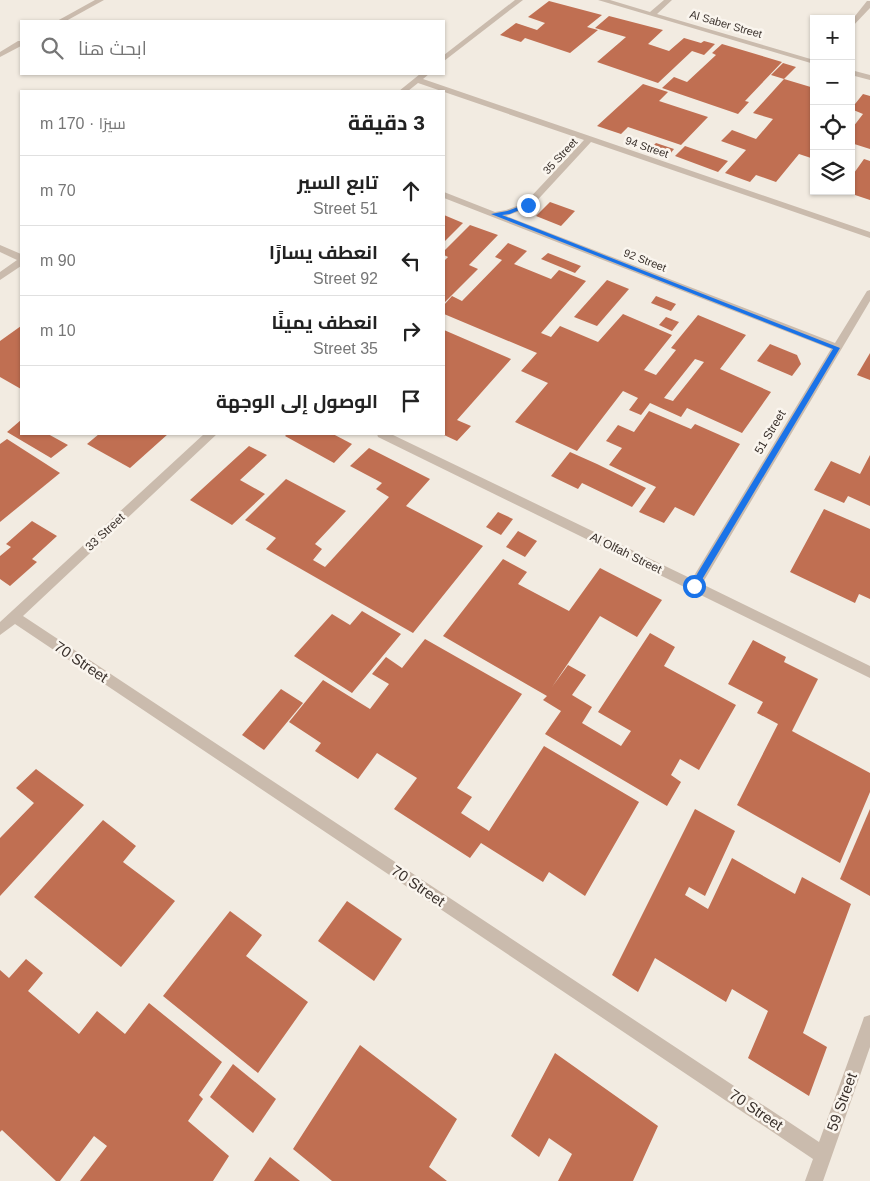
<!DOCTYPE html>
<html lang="ar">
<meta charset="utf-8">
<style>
body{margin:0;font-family:Helvetica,Cairo,sans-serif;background:#f6f6f6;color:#222;direction:rtl}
.controls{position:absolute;right:15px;top:15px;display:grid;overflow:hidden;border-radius:0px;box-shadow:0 1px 4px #0004}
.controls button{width:45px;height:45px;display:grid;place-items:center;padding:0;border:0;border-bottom:1px solid #e0e0e0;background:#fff;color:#222;font:25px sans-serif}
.stop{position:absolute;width:15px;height:15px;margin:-11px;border:4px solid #1a73e8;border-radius:50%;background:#fff}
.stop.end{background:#1a73e8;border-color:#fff;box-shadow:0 1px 5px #0008}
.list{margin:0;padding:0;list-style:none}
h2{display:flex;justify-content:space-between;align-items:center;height:65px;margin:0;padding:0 20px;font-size:21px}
h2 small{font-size:16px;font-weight:400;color:#767676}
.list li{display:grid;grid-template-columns:32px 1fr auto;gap:15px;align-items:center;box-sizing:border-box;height:70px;padding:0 20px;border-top:1px solid #e0e0e0}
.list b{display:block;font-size:19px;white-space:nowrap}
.list p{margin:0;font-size:16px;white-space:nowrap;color:#767676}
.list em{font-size:16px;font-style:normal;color:#767676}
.icon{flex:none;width:28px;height:28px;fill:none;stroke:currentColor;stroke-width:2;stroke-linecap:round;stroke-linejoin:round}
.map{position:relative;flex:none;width:870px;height:1181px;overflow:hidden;direction:ltr}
.search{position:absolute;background:#fff;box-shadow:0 1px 4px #0004;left:20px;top:20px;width:425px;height:55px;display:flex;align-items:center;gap:12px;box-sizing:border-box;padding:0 18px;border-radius:0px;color:#767676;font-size:19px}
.panel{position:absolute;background:#fff;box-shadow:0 1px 4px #0004;left:20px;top:90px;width:425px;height:345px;border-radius:0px;direction:rtl}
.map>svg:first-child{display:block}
</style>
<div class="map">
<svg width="870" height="1181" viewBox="0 0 870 1181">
<rect width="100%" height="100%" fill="#f2ebe1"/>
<g fill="#c06f52" fill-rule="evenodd">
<path d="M549,1L602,15L587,27L598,30L570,53L525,38L521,42L500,35L516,23L537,30L545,23L528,17Z"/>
<path d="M609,16L663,30L648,44L669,51L684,38L701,43L704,41L715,44L704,55L692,51L658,83L597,62L626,37L595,28Z"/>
<path d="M722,44L782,62L745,101L749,102L738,114L662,88L674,77L687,82L716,55L712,53Z"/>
<path d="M783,63L796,67L784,79L771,75Z"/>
<path d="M784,79L814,88V159L799,154L776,182L756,175L750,182L725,173L746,150L721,141L732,130L756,139L773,119L753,113Z"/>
<path d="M643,84L668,92L659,101L708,117L681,145L628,127L621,134L597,126Z"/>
<path d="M863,94L870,96V149L851,143V127H853L863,114L851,109Z"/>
<path d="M656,143L674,149L670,154L651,148Z"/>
<path d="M685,146L728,161L718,172L675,156Z"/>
<path d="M864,159L870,161V200L846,192L851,191V172L854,173Z"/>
<path d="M550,202L575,211L561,226L536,216Z"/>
<path d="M444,215L463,223L444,242Z"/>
<path d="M470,225L498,235L469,265L478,269L444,303V261L448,257L444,255V251Z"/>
<path d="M508,243L527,251L514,264L551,279L559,270L586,281L541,333L551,337L560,326L598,342L623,314L672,335L644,370L656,375L676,350L671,348L698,315L746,335L720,369L771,392L742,433L687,408L681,417L650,403L641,415L629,410L638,398L623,391L577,451L515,422L548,383L521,371L537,353L444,314V305L452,296L462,301L502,260L495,257ZM695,359L704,362L673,401L664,398Z"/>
<path d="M548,253L581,266L575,273L541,259Z"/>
<path d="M607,280L629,289L597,326L574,317Z"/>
<path d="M656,296L676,304L671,311L651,303Z"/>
<path d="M666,317L679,322L672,331L659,325Z"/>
<path d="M21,326V389L0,377V341Z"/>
<path d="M444,330L511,359L457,420L471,426L457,441L444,435Z"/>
<path d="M770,344L797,355L801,364L792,376L757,361Z"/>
<path d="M870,353V380L857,375Z"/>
<path d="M649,411L691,429L695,424L740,444L694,516L675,507L664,523L639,512L656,487L609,465L622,448L606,441L618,425L634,432Z"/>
<path d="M21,420V434H48L68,445L51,458L7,432Z"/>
<path d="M99,434H168L130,468L87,444Z"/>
<path d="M287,434H333L352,444L334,463L285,436Z"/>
<path d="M7,439L60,473L0,522V444Z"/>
<path d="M249,446L267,455L240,480L265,494L232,525L190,500Z"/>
<path d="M369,448L430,479L406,506L483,546L413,633L266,549L276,538L245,520L286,479L346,511L315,544L322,549L313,560L325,567L389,497L376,489L382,483L350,466Z"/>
<path d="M570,452L597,464L646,488L632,507L582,483L578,489L551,476Z"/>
<path d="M870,455V506L848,496L844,503L814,490L831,461L860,474Z"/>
<path d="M824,509L870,529V599L859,594L855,603L790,572Z"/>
<path d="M498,512L513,519L501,535L486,527Z"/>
<path d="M32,521L57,536L32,559L37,562L10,586L0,579V556L11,547L6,544Z"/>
<path d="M518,531L537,541L525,557L506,547Z"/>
<path d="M503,559L527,572L518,584L569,611L600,568L662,600L637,637L600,616L552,687L568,665L586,675L572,695L592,707L582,723L621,746L631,731L598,712L650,633L675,647L664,666L736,705L699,770L680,759L671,775L681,782L667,806L545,734L561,711L543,700L547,696L443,636Z"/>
<path d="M362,611L401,634L352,693L294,656L332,614L350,625Z"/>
<path d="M425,639L522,694L457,788L472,797L461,813L489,831L544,746L639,802L585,896L549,872L543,882L481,843L470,858L394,809L417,778L377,753L358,779L315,751L321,743L289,722L323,680L370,709L389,684L372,674L386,657L402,668Z"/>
<path d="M753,640L786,657L784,662L818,679L792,731L870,773V792L840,863L737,805L778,724L757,713L763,702L728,684Z"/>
<path d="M281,689L303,703L264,750L242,735Z"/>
<path d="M36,769L84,805L0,896V838L34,803L16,788Z"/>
<path d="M695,809L735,831L705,896L689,887L685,895L708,909L732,858L795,894L802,877L851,904L803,1033L827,1047L809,1096L748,1058L768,1011L732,989L726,1002L655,958L638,992L612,975Z"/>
<path d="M870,809V896L840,879Z"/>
<path d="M103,820L136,846L123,862L175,901L121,967L34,897Z"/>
<path d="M347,901L402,939L374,981L318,941Z"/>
<path d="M230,911L262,935L246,956L308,1002L258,1073L163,996Z"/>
<path d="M26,959L43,973L28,991L79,1034L97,1011L125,1034L149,1003L222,1062L199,1095L203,1099L188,1121L229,1156L213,1181H80L107,1146L94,1136L60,1181H56L2,1130L0,1132V970L9,978Z"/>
<path d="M360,1045L457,1119L429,1167L447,1181H332L293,1149Z"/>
<path d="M555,1053L658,1126L633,1181H558L572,1154L549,1138L539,1157L511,1136Z"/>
<path d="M233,1064L276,1099L253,1133L210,1097Z"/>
<path d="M270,1157L300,1181H254Z"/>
</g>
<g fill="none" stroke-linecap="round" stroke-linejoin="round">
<g fill="#cabbad" fill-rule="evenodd">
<path d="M95,0H104L66,21H57Z"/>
<path d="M515,0H523L444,61V55Z"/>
<path d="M598,0H610L650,12L664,0H672L657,14L814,60V64Z"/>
<path d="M867,1H870V8L851,28V21Z"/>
<path d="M18,41H21V46L0,57V52Z"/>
<path d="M851,70L870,75V80L851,75Z"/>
<path d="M420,74H429L423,79L870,232V238L591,142L531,207L506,216L835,343L867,291L870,290V301L702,584L870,666V678L378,437L377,434H391L692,579L831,349L444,198V192L495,212L506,210L525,203L584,140L418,83L408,91H399Z"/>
<path d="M0,245L21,254V266L0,280V272L17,260L0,252Z"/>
<path d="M204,434H217L23,616L819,1142L862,1023L864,1017L870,1015V1047L823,1181H805L813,1159L15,624L0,635V622Z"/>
</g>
</g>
<path fill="#1a73e8" d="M526,204L531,205L510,214L502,215L840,348L697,588H691V584L833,349L491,214L507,211Z"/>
<g text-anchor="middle" stroke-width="5" stroke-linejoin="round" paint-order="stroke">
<g font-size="11" fill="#39302b" stroke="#faf5ee">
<text transform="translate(726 24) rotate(16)" y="4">Al Saber Street</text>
<text transform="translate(647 147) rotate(19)" y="4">94 Street</text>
<text transform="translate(560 156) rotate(-47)" y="4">35 Street</text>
<text transform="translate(645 260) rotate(21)" y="4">92 Street</text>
</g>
<g font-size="12" fill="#39302b" stroke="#faf5ee">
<text transform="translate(770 432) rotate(-59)" y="4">51 Street</text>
<text transform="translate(105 532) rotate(-43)" y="4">33 Street</text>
<text transform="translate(626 553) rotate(26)" y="4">Al Olfah Street</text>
</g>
<g font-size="15" fill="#39302b" stroke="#faf5ee">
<text transform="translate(81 662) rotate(34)" y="5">70 Street</text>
<text transform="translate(418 886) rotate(34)" y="5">70 Street</text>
<text transform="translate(842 1102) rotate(-70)" y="5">59 Street</text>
<text transform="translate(756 1110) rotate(34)" y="5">70 Street</text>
</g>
</g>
</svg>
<div class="controls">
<button>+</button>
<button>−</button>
<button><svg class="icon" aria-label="locate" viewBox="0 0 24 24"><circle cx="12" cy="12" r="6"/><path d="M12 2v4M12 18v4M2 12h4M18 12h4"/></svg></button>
<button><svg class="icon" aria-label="layers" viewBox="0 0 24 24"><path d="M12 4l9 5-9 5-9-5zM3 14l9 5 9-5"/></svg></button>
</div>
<div class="stop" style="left:694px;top:586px"></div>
<div class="stop end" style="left:528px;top:205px"></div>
<div class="search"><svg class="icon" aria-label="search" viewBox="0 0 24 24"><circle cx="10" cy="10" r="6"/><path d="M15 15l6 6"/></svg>ابحث هنا</div>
<section class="panel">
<h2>3 دقيقة<small>سيرًا · 170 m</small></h2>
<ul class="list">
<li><svg class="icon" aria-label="ahead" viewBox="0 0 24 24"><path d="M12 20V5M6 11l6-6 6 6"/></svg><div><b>تابع السير</b><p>51 Street</p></div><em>70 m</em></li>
<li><svg class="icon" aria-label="left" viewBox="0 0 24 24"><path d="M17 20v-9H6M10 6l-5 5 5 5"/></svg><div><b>انعطف يسارًا</b><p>92 Street</p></div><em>90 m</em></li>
<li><svg class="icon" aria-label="right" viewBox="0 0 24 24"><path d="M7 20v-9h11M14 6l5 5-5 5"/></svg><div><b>انعطف يمينًا</b><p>35 Street</p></div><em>10 m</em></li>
<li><svg class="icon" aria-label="arrive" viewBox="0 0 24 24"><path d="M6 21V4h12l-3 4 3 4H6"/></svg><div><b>الوصول إلى الوجهة</b></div></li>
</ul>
</section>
</div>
